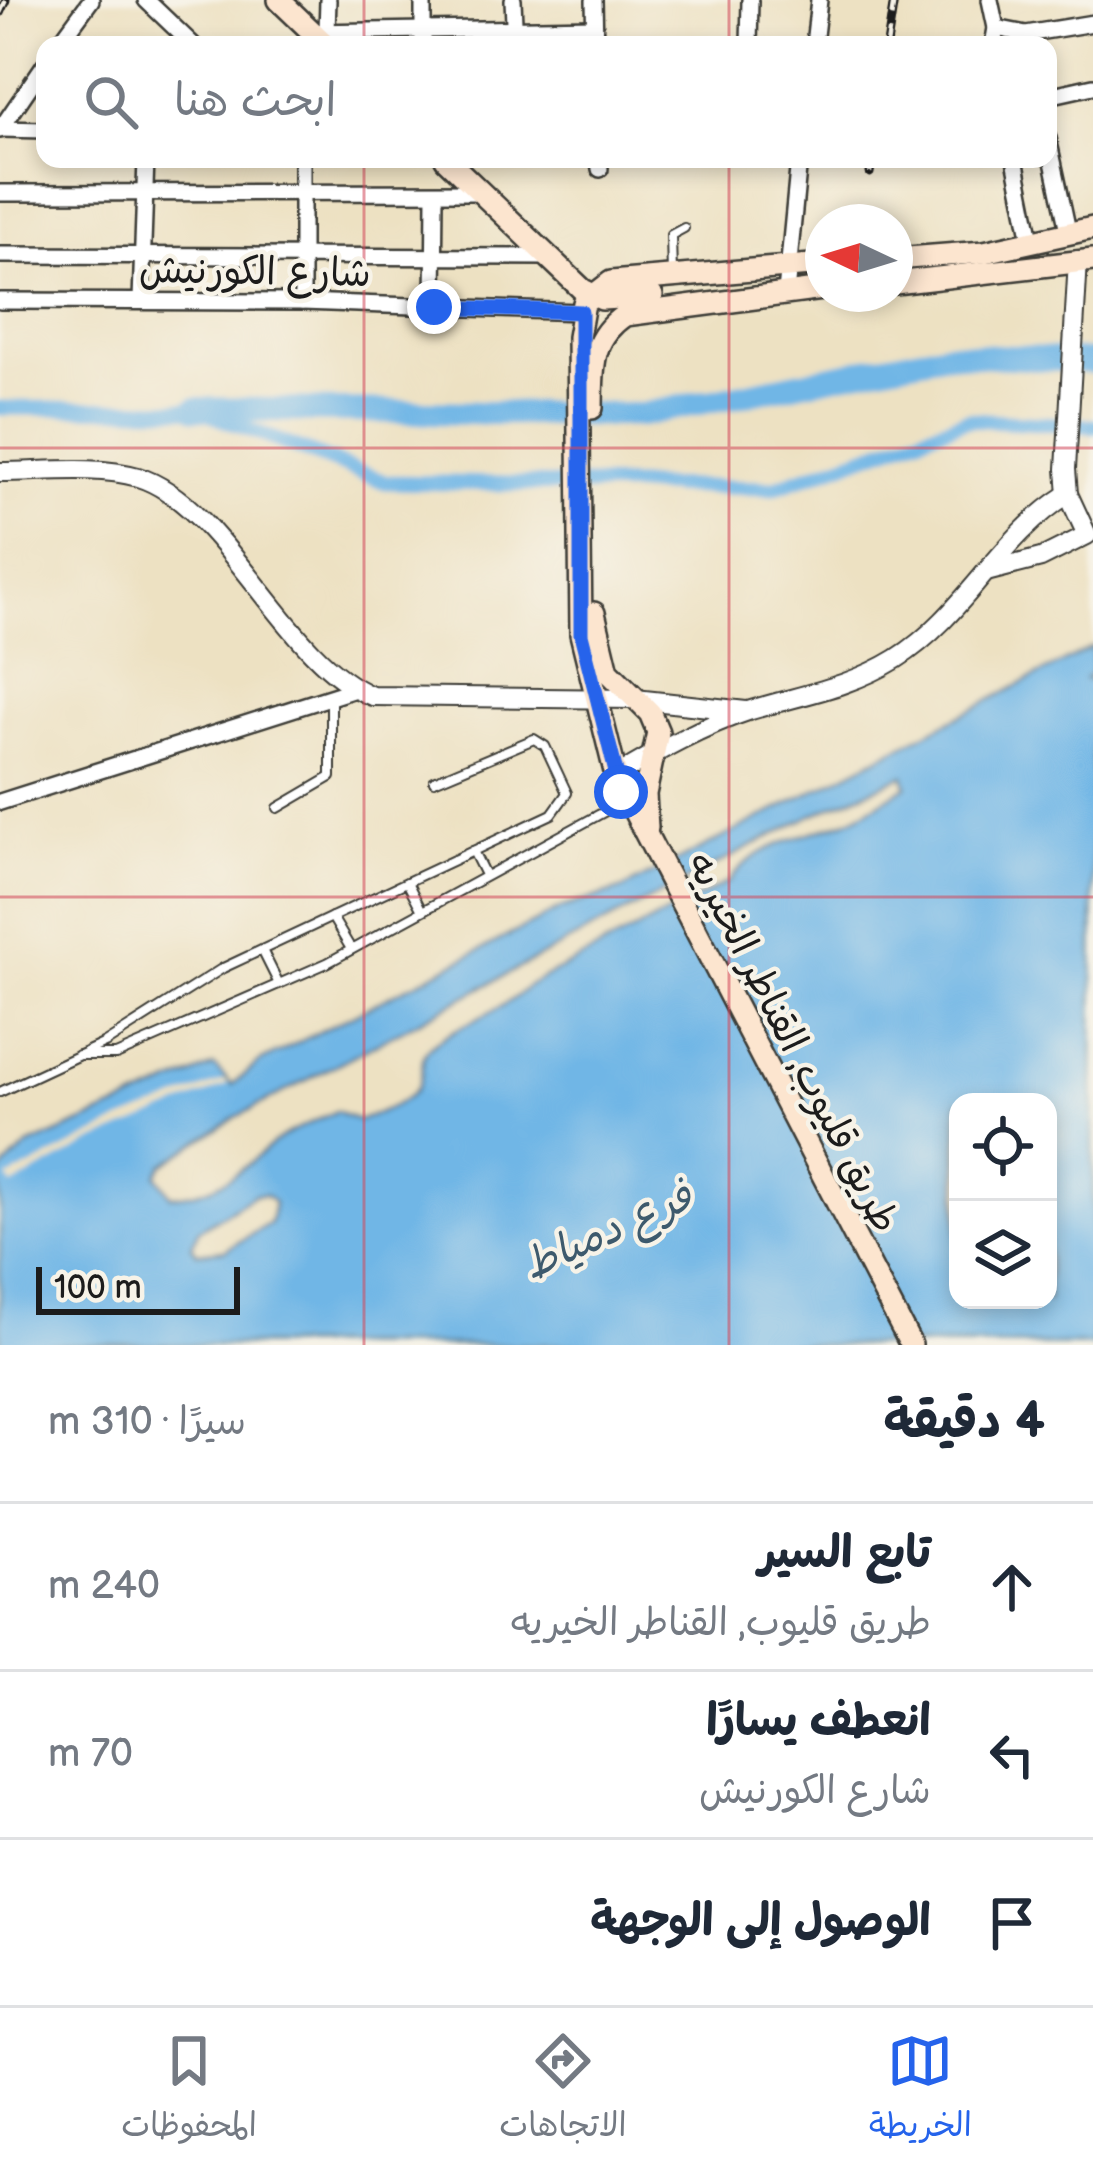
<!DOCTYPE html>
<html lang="ar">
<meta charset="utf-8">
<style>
body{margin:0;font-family:"Balsamiq Sans","Playpen Sans Arabic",sans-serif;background:#f6f6f7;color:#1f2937;direction:rtl}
.controls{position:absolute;right:36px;bottom:36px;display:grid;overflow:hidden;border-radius:24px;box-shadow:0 6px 18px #0003}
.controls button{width:108px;height:108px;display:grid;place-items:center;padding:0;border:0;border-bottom:3px solid #e0e1e3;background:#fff;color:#1f2937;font:60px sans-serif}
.compass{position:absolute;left:805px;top:204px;width:108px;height:108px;border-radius:50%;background:#fff;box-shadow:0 6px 18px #0003;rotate:274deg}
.scale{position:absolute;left:36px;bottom:30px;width:204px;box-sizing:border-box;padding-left:12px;border:6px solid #1c1c1c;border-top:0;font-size:33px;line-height:42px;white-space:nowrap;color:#1c1c1c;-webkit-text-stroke:9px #f7f3e8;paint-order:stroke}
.stop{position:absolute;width:36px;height:36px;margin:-27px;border:9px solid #2563eb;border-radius:50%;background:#fff}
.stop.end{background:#2563eb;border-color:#fff;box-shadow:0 3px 12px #0008}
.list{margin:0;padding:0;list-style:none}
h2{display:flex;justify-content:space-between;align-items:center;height:156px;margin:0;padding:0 48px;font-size:51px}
h2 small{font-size:39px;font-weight:400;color:#747a83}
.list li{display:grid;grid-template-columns:78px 1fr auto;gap:36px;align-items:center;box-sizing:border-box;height:168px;padding:0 48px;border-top:3px solid #e0e1e3}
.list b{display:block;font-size:45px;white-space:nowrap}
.list p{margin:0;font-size:39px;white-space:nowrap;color:#747a83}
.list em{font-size:39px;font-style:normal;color:#747a83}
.icon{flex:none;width:66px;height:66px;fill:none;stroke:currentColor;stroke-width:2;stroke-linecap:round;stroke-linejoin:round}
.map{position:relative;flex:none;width:1093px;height:1345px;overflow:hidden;direction:ltr}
.search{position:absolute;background:#fff;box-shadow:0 6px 18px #0003;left:36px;right:36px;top:36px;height:132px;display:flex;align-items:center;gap:30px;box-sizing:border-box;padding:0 42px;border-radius:24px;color:#747a83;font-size:45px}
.sheet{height:660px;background:#fff}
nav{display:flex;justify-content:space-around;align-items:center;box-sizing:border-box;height:168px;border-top:3px solid #e0e1e3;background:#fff;font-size:33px;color:#747a83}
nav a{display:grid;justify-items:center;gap:6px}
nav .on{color:#2563eb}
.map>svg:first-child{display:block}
</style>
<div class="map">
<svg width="1093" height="1345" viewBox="0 0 1093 1345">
<rect width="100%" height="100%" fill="#f7f3e8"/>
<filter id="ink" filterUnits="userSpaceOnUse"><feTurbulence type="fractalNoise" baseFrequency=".00833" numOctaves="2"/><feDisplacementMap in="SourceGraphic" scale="24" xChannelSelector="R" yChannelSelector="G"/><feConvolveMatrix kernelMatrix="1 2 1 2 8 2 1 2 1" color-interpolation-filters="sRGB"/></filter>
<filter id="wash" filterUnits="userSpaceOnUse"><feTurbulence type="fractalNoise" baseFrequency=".004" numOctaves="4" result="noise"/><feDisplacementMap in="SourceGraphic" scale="48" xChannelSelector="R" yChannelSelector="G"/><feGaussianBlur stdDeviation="2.7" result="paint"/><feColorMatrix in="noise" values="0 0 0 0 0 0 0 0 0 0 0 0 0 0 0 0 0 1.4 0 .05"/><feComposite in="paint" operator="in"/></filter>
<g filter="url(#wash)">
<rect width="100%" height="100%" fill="#ede1c2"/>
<path fill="#6fb6e6" stroke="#466981" stroke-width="3" fill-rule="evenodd" d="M1093,647V672L1085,679L1093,681V1345H0V1173L28,1146L214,1066L232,1085L260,1062L563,908L621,890ZM904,775L907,786C888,797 868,812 848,820C813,834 752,845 730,881L528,986C501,1014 462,1021 432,1045C417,1058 426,1074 417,1088C406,1104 376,1113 359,1121L336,1111C316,1122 287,1131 269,1147C239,1173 214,1194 171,1196L157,1175L163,1165L235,1118L570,941L812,815ZM958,1102H1048V1300H958ZM254,1195H266L274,1203L270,1223L225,1250L197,1253L192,1246L198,1230Z"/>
<path fill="#ede1c2" d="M226,1080L228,1085L90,1143L12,1186L8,1178L121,1121Z"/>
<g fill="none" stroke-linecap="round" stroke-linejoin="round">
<path stroke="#6fb6e6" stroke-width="15" d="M0,408L196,409L385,482L773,488L968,419L1093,426"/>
<path stroke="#6fb6e6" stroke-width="24" d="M196,409L641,415L946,353L1093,362"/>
</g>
</g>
<g filter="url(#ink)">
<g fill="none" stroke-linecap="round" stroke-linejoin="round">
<g stroke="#3b3a35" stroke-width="12">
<g id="service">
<path d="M672,275L671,235L684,228"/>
<path d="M278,808L331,777V698"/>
<path d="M473,851L485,875"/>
<path d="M407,882L421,909"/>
<path d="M332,917L351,949"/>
<path d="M262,950L279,984"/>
<path d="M78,1055H116L327,963L624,801"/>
<path d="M0,1092L105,1043L223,968L552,814L567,793L545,746L534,739L434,781"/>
</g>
</g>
<g stroke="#3b3a35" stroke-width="20">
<g id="minor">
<path d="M146,0L193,45"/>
<path d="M513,0L515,45"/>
<path d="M594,0L595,45"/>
<path d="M990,0L996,28L993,45"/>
<path d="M996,28L1026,34L1093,23"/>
<path d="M327,31L328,0"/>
<path d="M313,32L594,27"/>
<path d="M58,45L91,0"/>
<path d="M423,45V0"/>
<path d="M749,45L750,0"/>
<path d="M814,45L819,0"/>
<path d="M1048,96L1093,86"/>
<path d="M0,129L45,130"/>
<path d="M0,130L45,64"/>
<path d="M1048,138L1068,231"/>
<path d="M599,159L600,169"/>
<path d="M1015,159L1031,240"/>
<path d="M0,193L480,192"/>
<path d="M0,255L549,257"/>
<path d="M786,293L799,159"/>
<path d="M141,300L146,159"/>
<path d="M0,301L302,302L581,312"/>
<path d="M302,302V159"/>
<path d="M434,307L435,193"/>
<path d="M0,802L355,689"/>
</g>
</g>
<g stroke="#3b3a35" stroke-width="22">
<g id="tertiary">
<path d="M0,472C43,472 97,465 138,477C225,504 285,661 372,696L635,699L746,711"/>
<path d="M986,572L1041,558L1087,535L1068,494L1066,469L1078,260"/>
<path d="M616,776C658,751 702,726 748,711C799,695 849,688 896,659C965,616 999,537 1068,494"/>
</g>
</g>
<g stroke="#3b3a35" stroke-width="26">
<g id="secondary">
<path d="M279,0L326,45"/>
<path d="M446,159L583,290L602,299L652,296"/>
<path d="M895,259L984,252L1093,228"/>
<path d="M823,264L611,282L584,303L578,337L581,634L616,776L911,1345"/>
<path d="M895,283L1093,260"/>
<path d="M592,408C593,369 589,339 625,315L823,289"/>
<path d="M594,613L608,671L650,713L658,732L645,794L647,828"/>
</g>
</g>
<use href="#service" stroke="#fff" stroke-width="8"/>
<use href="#minor" stroke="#fff" stroke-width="15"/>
<use href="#tertiary" stroke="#fff" stroke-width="18"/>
<use href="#secondary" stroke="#fce5cf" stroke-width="21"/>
<g stroke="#1c1c1c" stroke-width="9">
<g id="rail">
<path d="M0,13L6,0"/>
<path d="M887,45L894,0"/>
<path d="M870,173L872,159"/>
</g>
</g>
<use href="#rail" stroke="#f7f3e8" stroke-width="4.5" stroke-dasharray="14" stroke-linecap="butt"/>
</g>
</g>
<g fill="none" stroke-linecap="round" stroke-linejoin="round" filter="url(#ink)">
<path stroke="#2563eb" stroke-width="15" d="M434,307L581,312V634L621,792"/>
</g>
<path fill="none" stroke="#d1495b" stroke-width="3" stroke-opacity="0.55" d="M364,0V45M729,0V45M364,159V1345M729,159V1345M0,448H1093M0,897H1093"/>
<g text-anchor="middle" stroke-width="9" stroke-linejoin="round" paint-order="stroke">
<g font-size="39" fill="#1c1c1c" stroke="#f7f3e8">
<text transform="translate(255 270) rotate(1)" y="14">شارع الكورنيش</text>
<text transform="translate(794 1042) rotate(63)" y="14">طريق قليوب, القناطر الخيريه</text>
</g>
<g font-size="42" font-style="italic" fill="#3d5a6d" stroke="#f7f3e8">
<text transform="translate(607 1229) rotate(-24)" y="15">فرع دمياط</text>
</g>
</g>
</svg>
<div class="controls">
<button><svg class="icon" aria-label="locate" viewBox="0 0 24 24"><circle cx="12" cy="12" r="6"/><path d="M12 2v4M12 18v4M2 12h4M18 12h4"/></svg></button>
<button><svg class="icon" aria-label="layers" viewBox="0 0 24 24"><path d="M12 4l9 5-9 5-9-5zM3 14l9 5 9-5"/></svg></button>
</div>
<svg class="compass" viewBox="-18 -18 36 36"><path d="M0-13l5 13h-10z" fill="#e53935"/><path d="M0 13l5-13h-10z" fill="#747a83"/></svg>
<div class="scale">100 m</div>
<div class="stop" style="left:621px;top:792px"></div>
<div class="stop end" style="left:434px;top:307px"></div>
<div class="search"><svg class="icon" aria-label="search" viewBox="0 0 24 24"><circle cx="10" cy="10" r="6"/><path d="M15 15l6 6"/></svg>ابحث هنا</div>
</div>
<section class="sheet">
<h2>4 دقيقة<small>سيرًا · 310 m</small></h2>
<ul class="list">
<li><svg class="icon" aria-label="ahead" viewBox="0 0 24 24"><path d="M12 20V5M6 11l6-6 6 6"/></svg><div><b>تابع السير</b><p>طريق قليوب, القناطر الخيريه</p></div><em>240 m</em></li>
<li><svg class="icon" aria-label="left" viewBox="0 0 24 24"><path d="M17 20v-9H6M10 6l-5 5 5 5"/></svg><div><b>انعطف يسارًا</b><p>شارع الكورنيش</p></div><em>70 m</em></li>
<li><svg class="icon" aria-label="arrive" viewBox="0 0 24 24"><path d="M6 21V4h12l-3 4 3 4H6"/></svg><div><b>الوصول إلى الوجهة</b></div></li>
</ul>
</section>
<nav>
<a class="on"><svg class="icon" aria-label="map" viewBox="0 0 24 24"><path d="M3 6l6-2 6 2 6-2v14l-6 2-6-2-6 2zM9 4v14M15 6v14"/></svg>الخريطة</a>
<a><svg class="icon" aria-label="directions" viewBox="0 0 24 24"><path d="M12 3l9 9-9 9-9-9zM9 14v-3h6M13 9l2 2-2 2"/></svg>الاتجاهات</a>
<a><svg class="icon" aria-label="saved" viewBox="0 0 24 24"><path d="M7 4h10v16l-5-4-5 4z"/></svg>المحفوظات</a>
</nav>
